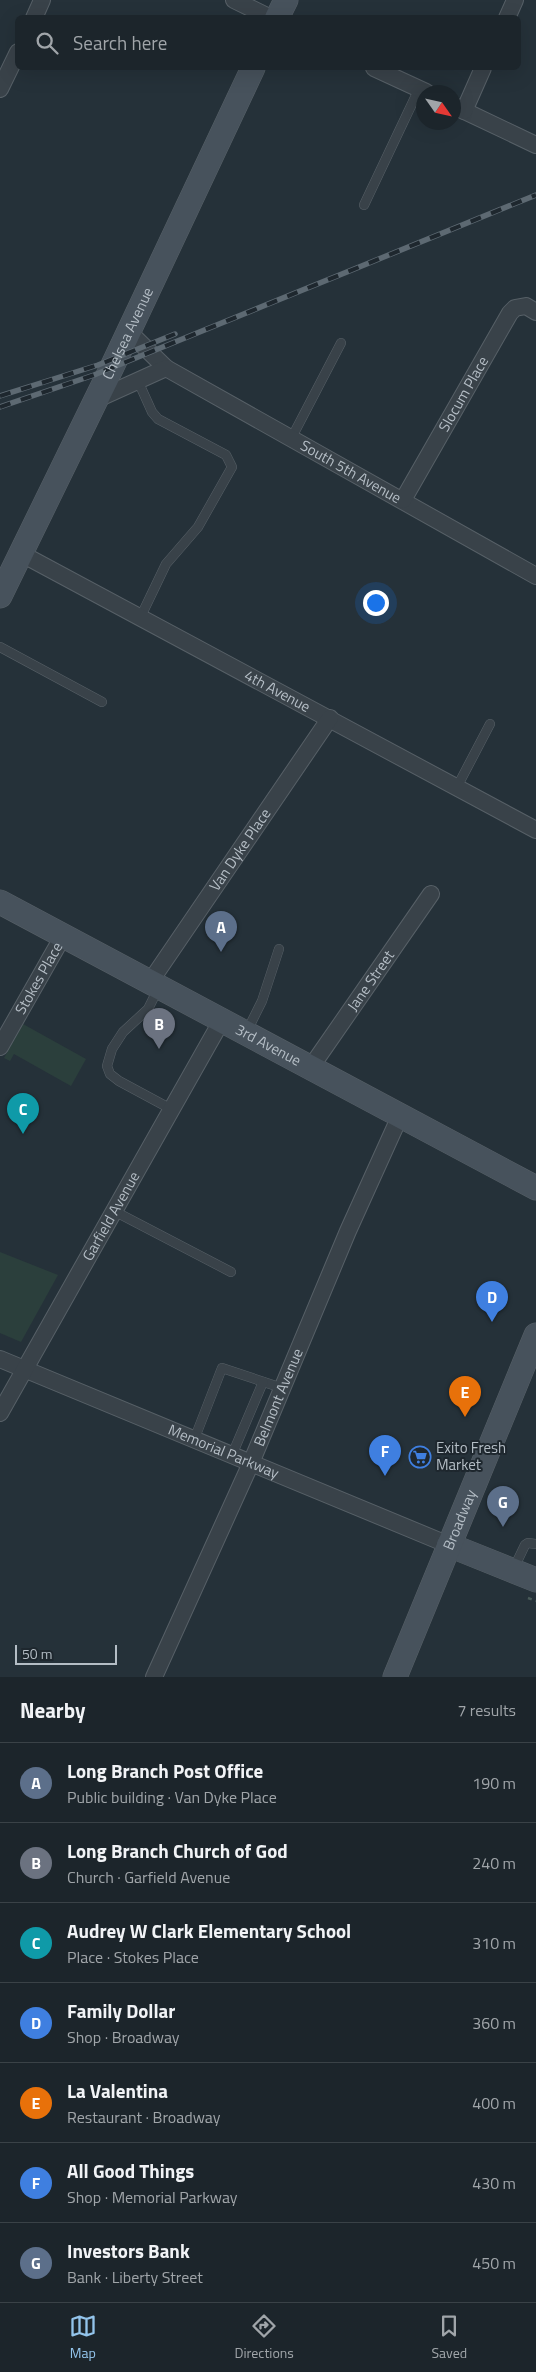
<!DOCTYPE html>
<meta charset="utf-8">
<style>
body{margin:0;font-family:"Titillium Web",sans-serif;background:#252d33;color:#f1f3f6}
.compass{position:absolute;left:416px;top:85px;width:45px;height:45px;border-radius:50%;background:#1c252b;box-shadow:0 5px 20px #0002;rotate:124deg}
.scale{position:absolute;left:15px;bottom:12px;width:102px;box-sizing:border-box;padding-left:5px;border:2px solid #b4bdc5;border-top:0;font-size:14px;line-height:18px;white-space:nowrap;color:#b4bdc5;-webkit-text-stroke:4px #1e272e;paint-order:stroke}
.you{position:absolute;left:375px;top:602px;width:18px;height:18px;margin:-12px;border:4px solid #fff;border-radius:50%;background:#1a73e8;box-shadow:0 0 0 8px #1a73e833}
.badge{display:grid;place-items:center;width:32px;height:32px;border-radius:50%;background:#93c4eb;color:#fff;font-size:16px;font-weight:700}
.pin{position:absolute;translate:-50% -41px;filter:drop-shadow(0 1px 2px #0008)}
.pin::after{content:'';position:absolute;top:26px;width:18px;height:15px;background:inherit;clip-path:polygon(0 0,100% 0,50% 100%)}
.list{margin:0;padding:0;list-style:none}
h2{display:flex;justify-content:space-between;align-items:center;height:65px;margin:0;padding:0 20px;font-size:21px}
h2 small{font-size:16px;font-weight:400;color:#a0a5a9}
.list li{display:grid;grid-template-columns:32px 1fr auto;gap:15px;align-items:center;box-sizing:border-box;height:80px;padding:0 20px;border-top:1px solid #3a4247}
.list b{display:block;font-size:19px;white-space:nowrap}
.list p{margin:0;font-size:16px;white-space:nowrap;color:#a0a5a9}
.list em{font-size:16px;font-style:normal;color:#a0a5a9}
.icon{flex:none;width:28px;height:28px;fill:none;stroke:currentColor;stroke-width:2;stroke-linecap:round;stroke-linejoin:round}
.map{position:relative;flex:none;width:536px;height:1677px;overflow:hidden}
.search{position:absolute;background:#1c252b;box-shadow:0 5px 20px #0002;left:15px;right:15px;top:15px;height:55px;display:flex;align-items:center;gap:12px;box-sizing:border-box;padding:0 18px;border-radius:8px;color:#a0a5a9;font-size:19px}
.sheet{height:625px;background:#1c252b}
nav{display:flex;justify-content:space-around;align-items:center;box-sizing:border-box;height:70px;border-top:1px solid #3a4247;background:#1c252b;font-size:14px;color:#a0a5a9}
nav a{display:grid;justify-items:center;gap:2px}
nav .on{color:#93c4eb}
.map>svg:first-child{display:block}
</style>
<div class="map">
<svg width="536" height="1677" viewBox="0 0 536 1677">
<rect width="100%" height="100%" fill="#253139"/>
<g fill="#2b3f3c">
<path d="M23,1024L86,1059L71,1086L14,1054L10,1061L4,1058Z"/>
<path d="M0,1252L58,1275L21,1342L0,1333Z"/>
</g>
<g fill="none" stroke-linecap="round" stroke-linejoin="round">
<g stroke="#576067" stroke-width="10">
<g id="lane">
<path d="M364,205L419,89"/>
<path d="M138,381L152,412L158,419L226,455L232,467L198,527L166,564L141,616"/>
<path d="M291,439L341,343"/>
<path d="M0,647L102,702"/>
<path d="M457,787L490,724"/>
<path d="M159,987L148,1009L123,1032L112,1049L107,1066L110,1074L119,1081L171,1109"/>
<path d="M246,1033L262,1001L279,949"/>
<path d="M114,1211L231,1272"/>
<path d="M194,1440L222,1368L282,1388"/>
<path d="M232,1455L263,1382"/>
<path d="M513,1570L525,1545L528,1543L536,1544"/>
</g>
</g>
<g stroke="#576067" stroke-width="18">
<g id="street">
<path d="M234,0L271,18"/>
<path d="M34,18L42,0"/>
<path d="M507,18L515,0"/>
<path d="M374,68L426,92"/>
<path d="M0,89L18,52"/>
<path d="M454,106L536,145"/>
<path d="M464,111L483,68"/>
<path d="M128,331L166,368"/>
<path id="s1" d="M93,401L166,368L536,576"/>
<path id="s2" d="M403,500L510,313L515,308L526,306L536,312"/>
<path id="s3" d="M20,553L536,830"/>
<path id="s4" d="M150,982L330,718"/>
<path id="s5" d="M0,1047L63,936"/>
<path id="s6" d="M311,1067L431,894"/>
<path id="s7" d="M0,1359L449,1545"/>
<path id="s8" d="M0,1413L222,1020"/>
<path id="s9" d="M154,1677L251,1463L348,1231L400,1116"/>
</g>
</g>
<g stroke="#576067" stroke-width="25">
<g id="secondary">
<path d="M277,18L286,0"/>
<path id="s10" d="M0,596L112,367L253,68"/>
<path id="s11" d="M0,902L536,1188"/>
<path d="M449,1545L536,1580"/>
<path id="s12" d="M395,1677L536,1335"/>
</g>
</g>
<path stroke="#495b59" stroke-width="2.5" stroke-dasharray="4 4" stroke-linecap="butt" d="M528,1598L536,1601"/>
<use href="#lane" stroke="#394249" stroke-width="9"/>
<use href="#street" stroke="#394249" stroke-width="16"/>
<use href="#secondary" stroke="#47525c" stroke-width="24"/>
<g stroke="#5d6972" stroke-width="5.5">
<g id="rail">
<path d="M0,396L98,365L175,334"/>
<path d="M0,407L94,375L536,195"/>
</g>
</g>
<use href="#rail" stroke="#1e272e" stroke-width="4" stroke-dasharray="11" stroke-linecap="butt"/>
</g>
<defs>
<g id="supermarket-ring" transform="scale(1.125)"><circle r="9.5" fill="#1e272e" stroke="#3f7fe0" stroke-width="1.5"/><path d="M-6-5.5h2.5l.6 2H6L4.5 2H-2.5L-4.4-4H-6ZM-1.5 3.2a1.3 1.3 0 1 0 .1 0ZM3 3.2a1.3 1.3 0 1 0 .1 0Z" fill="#3f7fe0"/></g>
</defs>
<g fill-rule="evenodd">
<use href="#supermarket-ring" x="420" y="1457"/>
</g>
<g text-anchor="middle" stroke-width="4" stroke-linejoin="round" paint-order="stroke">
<g font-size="15" fill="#b4bdc5" stroke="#1e272e">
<text dy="5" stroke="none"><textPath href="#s10" startOffset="292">Chelsea Avenue</textPath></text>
<text dy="5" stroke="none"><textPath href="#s2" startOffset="122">Slocum Place</textPath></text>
<text dy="5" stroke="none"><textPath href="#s1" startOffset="292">South 5th Avenue</textPath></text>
<text dy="5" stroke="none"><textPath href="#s3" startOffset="292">4th Avenue</textPath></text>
<text dy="5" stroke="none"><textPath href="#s4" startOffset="160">Van Dyke Place</textPath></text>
<text dy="5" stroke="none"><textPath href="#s5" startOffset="79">Stokes Place</textPath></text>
<text dy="5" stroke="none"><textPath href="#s6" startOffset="105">Jane Street</textPath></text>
<text dy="5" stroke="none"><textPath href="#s11" startOffset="304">3rd Avenue</textPath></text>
<text dy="5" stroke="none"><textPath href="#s8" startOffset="226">Garfield Avenue</textPath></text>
<text dy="5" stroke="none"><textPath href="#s9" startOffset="306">Belmont Avenue</textPath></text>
<text dy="5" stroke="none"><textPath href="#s7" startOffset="242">Memorial Parkway</textPath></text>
<text dy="5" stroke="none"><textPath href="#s12" startOffset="170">Broadway</textPath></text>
</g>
<g font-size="15" fill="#b4bdc5" stroke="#1e272e" text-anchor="start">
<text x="436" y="1453">Exito Fresh<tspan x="436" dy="17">Market</tspan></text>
</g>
</g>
</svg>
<svg class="compass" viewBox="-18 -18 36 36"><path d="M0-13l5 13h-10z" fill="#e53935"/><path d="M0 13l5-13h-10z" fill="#a0a5a9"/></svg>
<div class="scale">50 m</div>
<div class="you"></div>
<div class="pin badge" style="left:221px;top:952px;background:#5c6f8a">A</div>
<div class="pin badge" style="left:159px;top:1049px;background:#6b7280">B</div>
<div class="pin badge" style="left:23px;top:1134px;background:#0f9aa8">C</div>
<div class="pin badge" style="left:492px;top:1322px;background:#3f7fe0">D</div>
<div class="pin badge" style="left:465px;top:1417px;background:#e8710a">E</div>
<div class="pin badge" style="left:385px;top:1476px;background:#3f7fe0">F</div>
<div class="pin badge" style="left:503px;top:1527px;background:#5c6f8a">G</div>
<div class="search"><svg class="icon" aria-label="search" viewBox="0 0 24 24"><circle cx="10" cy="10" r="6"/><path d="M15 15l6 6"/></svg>Search here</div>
</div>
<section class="sheet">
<h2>Nearby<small>7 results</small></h2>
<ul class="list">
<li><span class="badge" style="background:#5c6f8a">A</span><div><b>Long Branch Post Office</b><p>Public building · Van Dyke Place</p></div><em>190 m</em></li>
<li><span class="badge" style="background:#6b7280">B</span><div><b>Long Branch Church of God</b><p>Church · Garfield Avenue</p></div><em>240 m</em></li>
<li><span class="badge" style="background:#0f9aa8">C</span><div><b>Audrey W Clark Elementary School</b><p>Place · Stokes Place</p></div><em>310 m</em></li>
<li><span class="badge" style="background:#3f7fe0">D</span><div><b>Family Dollar</b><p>Shop · Broadway</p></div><em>360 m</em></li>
<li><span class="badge" style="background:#e8710a">E</span><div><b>La Valentina</b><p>Restaurant · Broadway</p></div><em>400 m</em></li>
<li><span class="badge" style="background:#3f7fe0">F</span><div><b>All Good Things</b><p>Shop · Memorial Parkway</p></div><em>430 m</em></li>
<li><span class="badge" style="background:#5c6f8a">G</span><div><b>Investors Bank</b><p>Bank · Liberty Street</p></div><em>450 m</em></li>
</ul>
</section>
<nav>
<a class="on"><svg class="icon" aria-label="map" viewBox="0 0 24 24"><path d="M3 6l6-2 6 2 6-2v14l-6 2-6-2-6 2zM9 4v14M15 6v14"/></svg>Map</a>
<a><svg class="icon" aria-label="directions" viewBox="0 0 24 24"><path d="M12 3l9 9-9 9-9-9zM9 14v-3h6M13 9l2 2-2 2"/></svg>Directions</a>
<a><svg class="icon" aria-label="saved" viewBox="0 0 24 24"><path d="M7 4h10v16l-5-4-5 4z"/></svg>Saved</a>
</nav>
